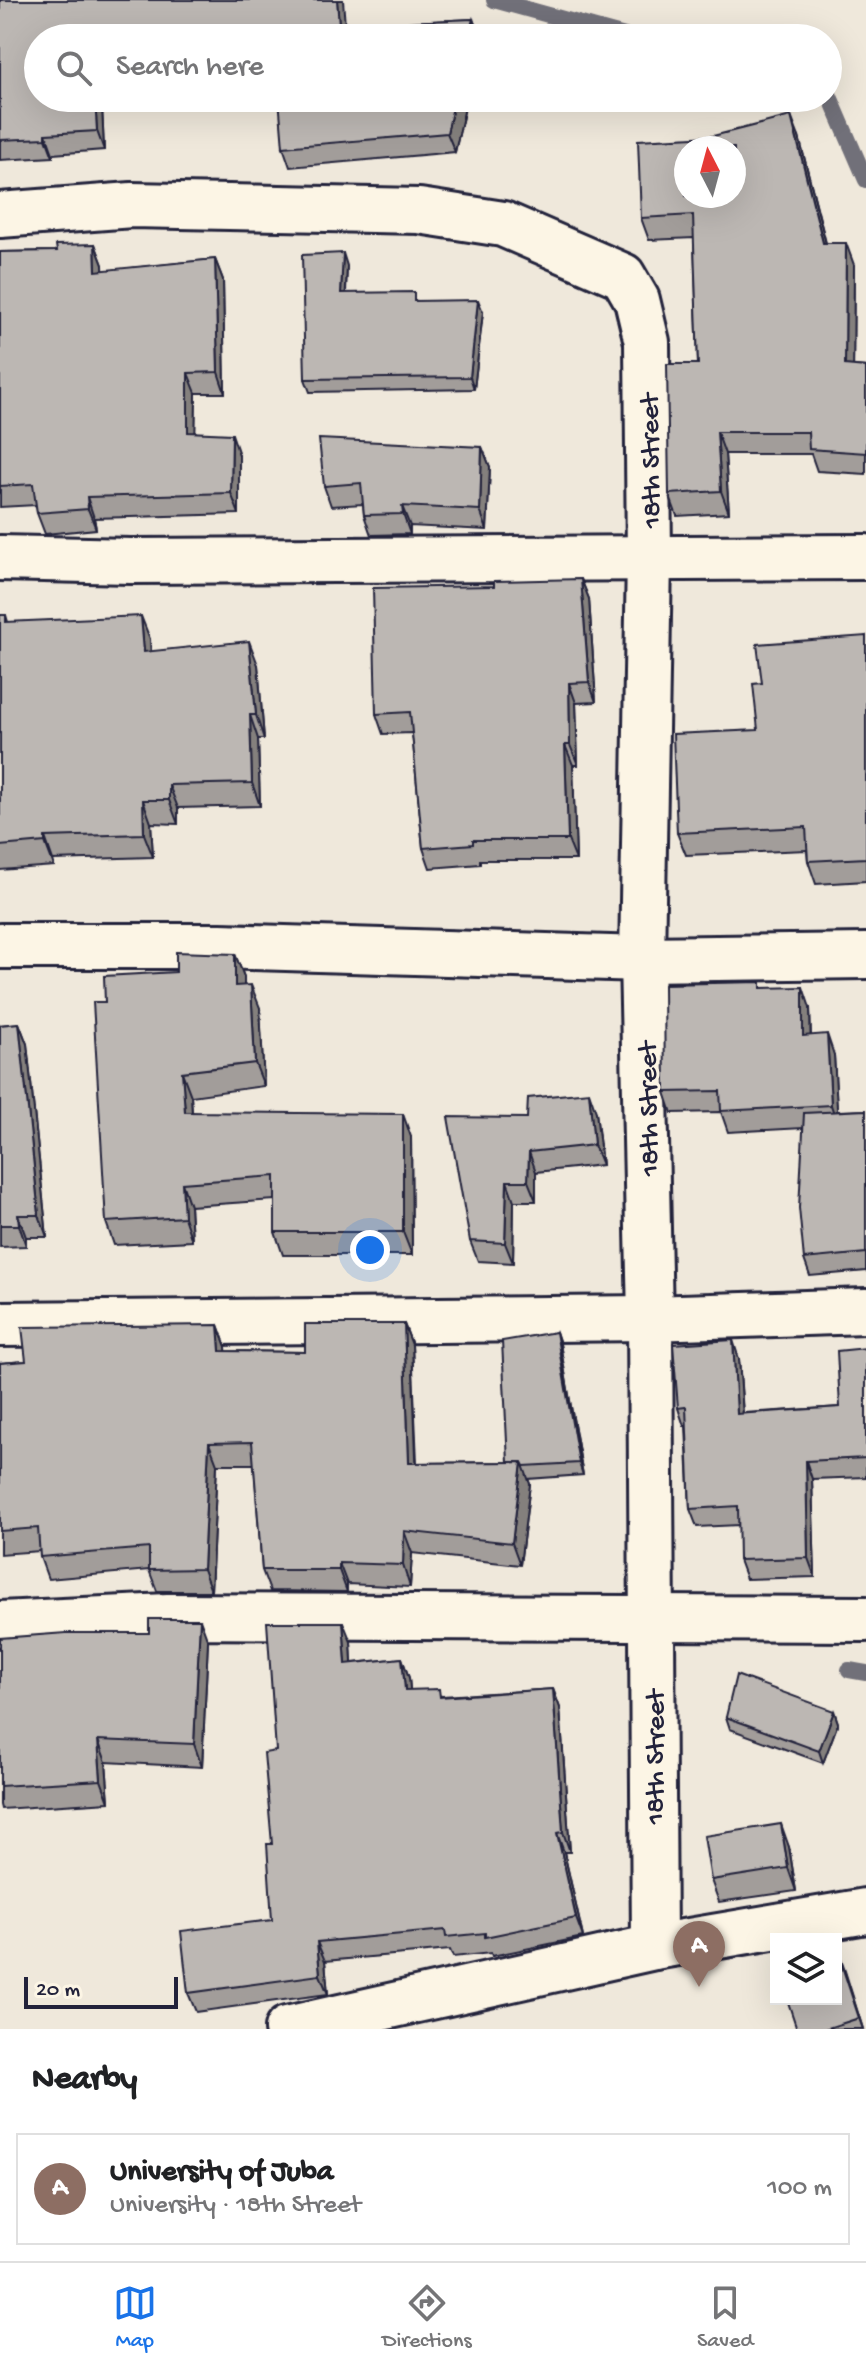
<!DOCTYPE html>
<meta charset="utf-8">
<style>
body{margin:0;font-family:"Gochi Hand",sans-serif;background:#f2f2f2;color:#202124}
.controls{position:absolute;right:24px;bottom:24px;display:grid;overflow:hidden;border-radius:0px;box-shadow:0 8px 32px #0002}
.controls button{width:72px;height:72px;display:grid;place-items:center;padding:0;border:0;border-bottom:2px solid #e0e0e0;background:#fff;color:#202124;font:40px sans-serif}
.compass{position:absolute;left:674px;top:136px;width:72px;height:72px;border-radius:50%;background:#fff;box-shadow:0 8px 32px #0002;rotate:354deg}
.scale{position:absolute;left:24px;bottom:20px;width:154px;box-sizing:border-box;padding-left:8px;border:4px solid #22223b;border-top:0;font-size:22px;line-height:28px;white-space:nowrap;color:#22223b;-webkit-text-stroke:6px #fcf5e5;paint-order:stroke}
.you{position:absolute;left:370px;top:1250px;width:28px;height:28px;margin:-20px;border:6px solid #fff;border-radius:50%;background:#1a73e8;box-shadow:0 0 0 12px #1a73e833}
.badge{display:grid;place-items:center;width:52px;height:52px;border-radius:50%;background:#1a73e8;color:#fff;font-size:26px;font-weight:700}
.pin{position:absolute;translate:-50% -66px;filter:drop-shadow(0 2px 4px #0008)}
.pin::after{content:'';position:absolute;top:42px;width:28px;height:24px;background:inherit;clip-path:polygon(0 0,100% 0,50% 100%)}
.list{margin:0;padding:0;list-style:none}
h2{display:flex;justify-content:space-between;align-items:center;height:104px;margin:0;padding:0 32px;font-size:34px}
h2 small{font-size:26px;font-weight:400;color:#757577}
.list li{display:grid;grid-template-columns:52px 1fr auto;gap:24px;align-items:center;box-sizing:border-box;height:112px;margin:0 16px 16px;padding:0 16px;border:2px solid #e0e0e0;border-radius:0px}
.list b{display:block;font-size:30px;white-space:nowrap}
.list p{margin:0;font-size:26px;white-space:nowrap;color:#757577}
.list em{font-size:26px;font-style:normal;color:#757577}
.icon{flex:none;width:44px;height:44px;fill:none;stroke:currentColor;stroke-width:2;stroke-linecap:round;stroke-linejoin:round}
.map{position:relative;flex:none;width:866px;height:2029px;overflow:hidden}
.search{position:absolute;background:#fff;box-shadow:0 8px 32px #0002;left:24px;right:24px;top:24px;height:88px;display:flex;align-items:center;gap:20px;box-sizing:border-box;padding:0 28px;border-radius:44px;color:#757577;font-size:30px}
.sheet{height:232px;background:#fff}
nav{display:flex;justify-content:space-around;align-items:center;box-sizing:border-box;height:112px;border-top:2px solid #e0e0e0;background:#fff;font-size:22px;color:#757577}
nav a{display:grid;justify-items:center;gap:4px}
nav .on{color:#1a73e8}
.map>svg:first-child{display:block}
</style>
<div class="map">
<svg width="866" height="2029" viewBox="0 0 866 2029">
<rect width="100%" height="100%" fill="#efe8db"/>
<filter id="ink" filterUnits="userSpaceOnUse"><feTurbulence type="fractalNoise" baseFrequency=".0125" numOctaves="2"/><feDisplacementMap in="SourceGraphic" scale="16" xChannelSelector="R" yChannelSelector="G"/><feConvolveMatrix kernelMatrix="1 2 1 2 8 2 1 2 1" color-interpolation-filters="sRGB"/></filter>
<g filter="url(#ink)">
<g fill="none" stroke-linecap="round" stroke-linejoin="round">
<g stroke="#716f79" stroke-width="16">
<path d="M494,0L632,38"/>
<path d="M828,92L866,180"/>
<path d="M849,1670L866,1673"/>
</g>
<g stroke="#22223b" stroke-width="50">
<g id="minor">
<path d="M0,215L132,205L419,211L503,224L623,276L637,300L647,342L649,558L642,959L650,1318L654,1947"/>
<path d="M0,558L131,561L866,557"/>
<path d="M0,946H220L642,959L866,956"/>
<path d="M0,1324L650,1318L866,1311"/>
<path d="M0,1624L168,1616L866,1619"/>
<path d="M287,2029L654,1947L866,1911"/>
</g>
</g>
<use href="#minor" stroke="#fcf5e5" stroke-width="44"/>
</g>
<g fill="#a29d9a" stroke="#22223b" stroke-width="2">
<path d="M0,0L345,25L473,19L480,38H38V98H264L102,106L104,150L53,154V157L0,160Z"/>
<path d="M467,98L455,152L290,167L283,147Z"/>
<path d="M799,137L826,243L854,265L853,366L866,367V474L817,471L811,454H725L729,513L677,516L669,494L698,364L694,238L649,240L641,218Z"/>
<path d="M95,244L103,265V271L215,259L223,280L225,393H196L195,432L239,455V514L94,518L96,529L45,534L37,513L36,505L0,507V252L57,251Z"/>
<path d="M347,266L346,293L418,301L483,312L474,389L310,392L305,379Z"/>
<path d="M482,447L490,467L487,530L410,526V534L371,535L364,515L363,504L331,506L324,486Z"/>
<path d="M581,579L589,599L596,702L576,703L578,765H573L576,860H480V864L430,868L423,848L412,733L383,734L376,714L494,586Z"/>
<path d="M0,615H6L8,622L150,639V652L258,665L264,739H258L260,806L178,808V824L151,823L153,857L53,860L54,866L0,870Z"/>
<path d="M866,636V881L816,884L808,861L807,850L686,855L677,833L758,730L762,683Z"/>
<path d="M235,954L244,977V986L260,1008L264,1086L191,1096L192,1112L411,1137L412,1255H283L275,1232V1200L190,1206L192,1241L114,1245L106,1222L105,1002L176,972Z"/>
<path d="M763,988L810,1008L811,1035L834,1055L837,1111L866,1110V1271L810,1276L804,1259L803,1128L728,1132L721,1112L672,1113L665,1092Z"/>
<path d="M19,1023L27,1044L47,1237H26V1246L0,1247V1025Z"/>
<path d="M596,1112L602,1165L536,1172V1201H514L513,1263L478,1261L470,1241L527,1118Z"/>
<path d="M404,1324L412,1345L417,1463L508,1462L556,1332L560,1344L583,1475L528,1479L530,1484L520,1565L412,1553L410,1587L347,1584V1592L270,1591L262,1570L254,1464H217L211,1591H157L149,1570L48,1579L40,1557V1551L0,1554V1363L26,1361L218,1325L226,1347V1351L305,1352Z"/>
<path d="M866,1348V1477L812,1479L815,1577L746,1579L739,1560V1525L697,1527L690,1509L686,1426H684L678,1408L739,1359L743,1413L840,1407Z"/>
<path d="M0,1638L208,1641L202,1767L106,1762L109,1802L1,1809L0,1805Z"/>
<path d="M351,1642L352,1663L402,1658L409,1678L410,1690L442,1696L553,1689L560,1708L570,1852H564L583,1937L492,1956L491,1953L453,1957L450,1950L325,1961L328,1994L196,2012L188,1993L272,1920L276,1751Z"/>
<path d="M834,1711L838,1723L823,1763L730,1729L726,1717Z"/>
<path d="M789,1847L796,1891L719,1902L711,1880Z"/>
<path d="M837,1948L863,2029H797Z"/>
</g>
<g fill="#84807d" stroke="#22223b" stroke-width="2">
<path d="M337,0H343L346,38L339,25Z"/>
<path d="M473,19L480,38H468Z"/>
<path d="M95,98H99L102,106L104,150L97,131Z"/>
<path d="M455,98H467L455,152L447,133Z"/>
<path d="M791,116L799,137L831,264L823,243Z"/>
<path d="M46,134L53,154V157L46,138Z"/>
<path d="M846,243L854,265L853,387L845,365Z"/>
<path d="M95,244L103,265L104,292L96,271Z"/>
<path d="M343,253L347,266L345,305L341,293Z"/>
<path d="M215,259L223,280L225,393L218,372Z"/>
<path d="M478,300L483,312L474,389L470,377Z"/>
<path d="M188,373L196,393L195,453L188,432Z"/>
<path d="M717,432L725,454L729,513L721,491Z"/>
<path d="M232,434L239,455V514L231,493Z"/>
<path d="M482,447L490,467L487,530L480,510Z"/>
<path d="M87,497L94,518L96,529L88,509Z"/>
<path d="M402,506L410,526V534L403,514Z"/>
<path d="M581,579L589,599L596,702L589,682Z"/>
<path d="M141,616L150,639L152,676L144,652Z"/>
<path d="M249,641L258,665L264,739L256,715Z"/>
<path d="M569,683L576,703L578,765L570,745Z"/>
<path d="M250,715L258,739L260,806L252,783Z"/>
<path d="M565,745L573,765L576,860L568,840Z"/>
<path d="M169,785L178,808V824L169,800Z"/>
<path d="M143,800L151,823L153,857L144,834Z"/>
<path d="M45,837L53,860L54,866L45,842Z"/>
<path d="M235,954L244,977V1010L235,986Z"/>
<path d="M251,985L260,1008L264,1086L255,1063Z"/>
<path d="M803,987L810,1008L811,1056L803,1036Z"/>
<path d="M19,1023L27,1044L47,1237L39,1215Z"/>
<path d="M827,1034L834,1055L838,1126L831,1105Z"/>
<path d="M182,1072L191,1096L193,1135L185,1112Z"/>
<path d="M589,1092L596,1112L602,1165L594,1145Z"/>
<path d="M403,1114L411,1137L412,1255L403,1232Z"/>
<path d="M529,1152L536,1172V1201L528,1181Z"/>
<path d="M507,1181L514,1201L513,1263L505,1243Z"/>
<path d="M182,1183L190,1206L192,1241L184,1217Z"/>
<path d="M18,1215L26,1237V1246L19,1225Z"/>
<path d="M404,1324L412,1345L417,1484L409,1463Z"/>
<path d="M218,1325L226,1347L228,1373L220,1351Z"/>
<path d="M556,1332L560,1344L583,1475L579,1463Z"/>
<path d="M733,1340L739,1359L744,1432L737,1414Z"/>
<path d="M209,1443L217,1464L211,1591L203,1569Z"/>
<path d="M806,1461L812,1479L815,1577L808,1558Z"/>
<path d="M522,1462L530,1484L520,1565L512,1543Z"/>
<path d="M404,1531L412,1553L410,1587L403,1565Z"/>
<path d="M339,1563L347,1584V1592L339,1570Z"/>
<path d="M200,1619L208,1641L202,1767L194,1744Z"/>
<path d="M343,1622L351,1642L353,1684L346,1664Z"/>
<path d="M402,1658L409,1678L412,1710L405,1690Z"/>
<path d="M553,1689L560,1708L570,1852L563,1832Z"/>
<path d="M834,1711L838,1723L823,1763L819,1751Z"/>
<path d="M98,1740L106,1762L109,1802L101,1780Z"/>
<path d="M781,1824L789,1847L796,1891L788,1868Z"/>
<path d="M557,1833L564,1852L583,1937L576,1918Z"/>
<path d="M317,1942L325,1961L328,1994L320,1975Z"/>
<path d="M837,1948L845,1971L863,2029L859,2018Z"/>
</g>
<g fill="#bcb7b3" stroke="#22223b" stroke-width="2" fill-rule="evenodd">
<path d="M0,0H337L339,25L473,19L468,38H38V98H95L97,131L46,134V138L0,140Z"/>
<path d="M279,98H455L447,133L283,147Z"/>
<path d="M791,116L823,243H846L845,365L866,367V453L809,449L808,432H717L721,491L669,494L667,364H698L693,215L641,218L638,140L713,136ZM686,148H734V196H686Z"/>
<path d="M95,244L96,271L215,259L218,372L188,373V432L232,434L231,493L87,497L88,509L37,513L33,484L0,486V252L57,251L56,245Z"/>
<path d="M343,253L341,293L414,292V301L478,300L470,377L305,379L302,255Z"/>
<path d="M319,439L482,447L480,510L402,506L403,514L364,515L361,483L324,486Z"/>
<path d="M581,579L589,682L569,683L570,745H565L568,840H473V844L423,848L410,712L376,714L373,588L494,586V581Z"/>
<path d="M0,615H6V622L141,616L144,652L249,641L256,715H250L252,783L169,785V800H143L144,834L45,837V842L0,846Z"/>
<path d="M866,636V858L808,861L806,827L677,833L673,734L758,730L753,684L762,683L757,644Z"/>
<path d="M176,952L235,954V986L251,985L255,1063L182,1072L185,1112L403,1114V1232H275V1176L182,1183L184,1217L106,1222L93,1002H105L104,976L176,972Z"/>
<path d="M761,982V988L803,987V1036L827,1034L831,1105L721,1111L720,1091L665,1092L664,984Z"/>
<path d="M19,1023L39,1215H18L19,1225H0V1025Z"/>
<path d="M589,1092L594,1145L529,1152L528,1181H507L505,1243L470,1241L448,1117L527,1118L528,1098Z"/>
<path d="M866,1110V1253L804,1259L799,1208L804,1113Z"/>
<path d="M305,1324H404L409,1463L522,1462L512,1543L404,1531L403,1565L339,1563V1570H262L252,1442L209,1443L203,1569L149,1570V1548L40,1557L38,1528L0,1531V1363L26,1361L22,1327L218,1325L220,1351L305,1352Z"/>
<path d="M556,1332L579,1463L524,1466L522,1462H508L502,1341Z"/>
<path d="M733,1340L737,1414L840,1407L837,1351L866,1348V1458L806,1461L808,1558L739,1560L738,1506L690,1509L686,1407L678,1408L673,1344Z"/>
<path d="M149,1619H200L194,1744L98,1740L101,1780L0,1786V1638L66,1633H149Z"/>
<path d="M267,1622H343L346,1664L402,1658L405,1690L439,1689L440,1697L553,1689L563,1832L557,1833L576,1918L485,1937V1933L446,1937L445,1930L317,1942L320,1975L188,1993L181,1931L272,1920L267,1844H272L264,1753L276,1751Z"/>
<path d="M736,1675L834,1711L819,1751L726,1717Z"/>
<path d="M781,1824L788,1868L711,1880L704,1836Z"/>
<path d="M836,1948L859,2018L825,2029H797L787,1999H836Z"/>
</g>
</g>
<g text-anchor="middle" stroke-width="6" stroke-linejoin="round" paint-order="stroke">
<g font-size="28" fill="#22223b" stroke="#fcf5e5">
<text transform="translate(648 461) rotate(-91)" y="10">18th Street</text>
<text transform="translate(646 1109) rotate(-91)" y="10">18th Street</text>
<text transform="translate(653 1757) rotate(-90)" y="10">18th Street</text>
</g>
</g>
</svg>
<div class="controls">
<button><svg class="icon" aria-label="layers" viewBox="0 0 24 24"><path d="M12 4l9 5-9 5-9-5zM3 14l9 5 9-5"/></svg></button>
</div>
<svg class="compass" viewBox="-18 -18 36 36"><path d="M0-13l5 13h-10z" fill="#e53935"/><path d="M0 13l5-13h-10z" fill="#757577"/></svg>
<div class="scale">20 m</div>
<div class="you"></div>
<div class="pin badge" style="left:699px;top:1987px;background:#8d6e63">A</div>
<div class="search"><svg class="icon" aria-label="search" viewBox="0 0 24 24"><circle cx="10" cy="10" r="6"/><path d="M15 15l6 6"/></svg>Search here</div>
</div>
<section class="sheet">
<h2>Nearby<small></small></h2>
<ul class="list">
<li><span class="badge" style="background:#8d6e63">A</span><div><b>University of Juba</b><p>University · 18th Street</p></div><em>100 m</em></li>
</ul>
</section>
<nav>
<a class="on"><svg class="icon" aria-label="map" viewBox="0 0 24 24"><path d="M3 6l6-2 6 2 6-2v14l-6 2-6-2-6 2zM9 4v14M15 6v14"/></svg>Map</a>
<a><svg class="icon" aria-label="directions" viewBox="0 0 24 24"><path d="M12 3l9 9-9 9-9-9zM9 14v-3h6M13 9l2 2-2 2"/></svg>Directions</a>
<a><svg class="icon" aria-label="saved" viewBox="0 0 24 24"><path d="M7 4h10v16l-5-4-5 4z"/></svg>Saved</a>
</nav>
